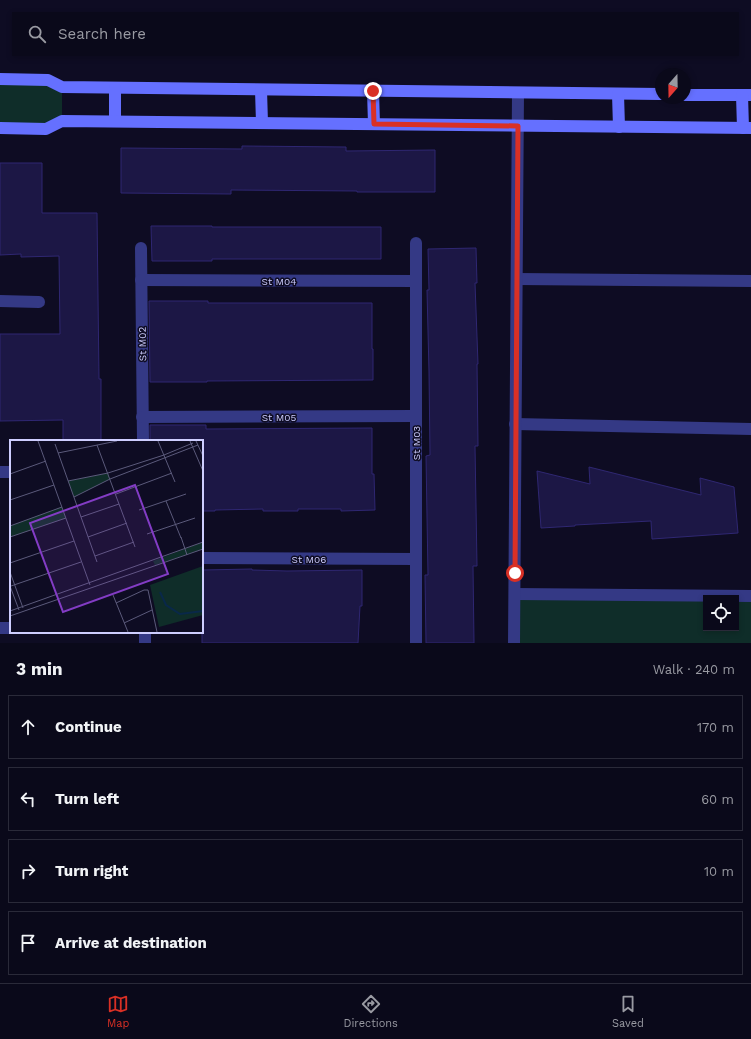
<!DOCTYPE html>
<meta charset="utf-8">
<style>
body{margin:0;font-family:"Work Sans",sans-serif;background:#131223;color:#f1f3f6}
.controls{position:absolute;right:12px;bottom:12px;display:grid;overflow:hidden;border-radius:0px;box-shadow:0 2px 6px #0003}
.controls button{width:36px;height:36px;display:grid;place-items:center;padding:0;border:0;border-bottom:1px solid #2a2a39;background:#0a091a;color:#f1f3f6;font:20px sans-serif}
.compass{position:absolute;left:655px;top:68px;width:36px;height:36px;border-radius:50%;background:#0a091a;box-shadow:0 2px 6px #0003;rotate:200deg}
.stop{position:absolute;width:12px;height:12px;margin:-9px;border:3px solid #d93025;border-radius:50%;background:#fff}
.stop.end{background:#d93025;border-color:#fff;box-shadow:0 1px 4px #0008}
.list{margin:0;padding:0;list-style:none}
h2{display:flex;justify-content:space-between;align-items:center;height:52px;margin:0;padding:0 16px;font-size:17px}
h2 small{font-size:13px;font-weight:400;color:#999aa2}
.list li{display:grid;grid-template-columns:26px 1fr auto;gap:12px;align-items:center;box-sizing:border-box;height:64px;margin:0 8px 8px;padding:0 8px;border:1px solid #2a2a39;border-radius:0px}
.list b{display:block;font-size:15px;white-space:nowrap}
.list em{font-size:13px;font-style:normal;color:#999aa2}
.icon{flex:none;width:22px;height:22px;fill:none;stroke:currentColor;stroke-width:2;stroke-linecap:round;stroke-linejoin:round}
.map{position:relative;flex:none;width:751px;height:643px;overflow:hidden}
.search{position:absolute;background:#0a091a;box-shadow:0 2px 6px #0003;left:12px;right:12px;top:12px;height:44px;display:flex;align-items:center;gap:10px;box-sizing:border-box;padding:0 14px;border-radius:0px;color:#999aa2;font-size:15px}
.sheet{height:340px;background:#0a091a}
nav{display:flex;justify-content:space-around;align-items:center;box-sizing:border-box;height:56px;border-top:1px solid #2a2a39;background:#0a091a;font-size:11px;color:#999aa2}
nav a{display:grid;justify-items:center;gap:2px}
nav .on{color:#d93025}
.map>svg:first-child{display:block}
</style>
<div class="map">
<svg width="751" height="643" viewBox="0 0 751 643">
<rect width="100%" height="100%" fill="#0e0c23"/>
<g fill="#0f2d29" fill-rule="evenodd">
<path d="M0,79L62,87V121L46,129L0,128Z"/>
<path d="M515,594L751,596V643H514ZM706,598H736V628H706Z"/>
</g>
<g fill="#1c1745" stroke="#2f2772">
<path d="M242,146L346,147V151L435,150V192H357V191L231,190V194L121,193V148L242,149Z"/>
<path d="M0,163H42V213H97L99,379H101V441H63V420L0,421V334H60L59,256L21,257V254L0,255Z"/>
<path d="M151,226H212V227H381V259H212V261H152Z"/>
<path d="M476,248L477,283H475L478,364H477L478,446H475L477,566H473L474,643H426L425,575H428L426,456L430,455L429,372L427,290H429L428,249Z"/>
<path d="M149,301H208V303H372V349H373V380L207,381V382H150Z"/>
<path d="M150,425H206V429L372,428V474H374L375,510L341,511V509H298V511H263V509L215,510V511H202V441H150Z"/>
<path d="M589,467L701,495L700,478L734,487L738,533L652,539L651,521L575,525V526L541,528L537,471L590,484Z"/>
<path d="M252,569V570L287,571L362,570V606H360L358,643H202V570Z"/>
</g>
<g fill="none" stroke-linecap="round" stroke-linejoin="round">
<g stroke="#343985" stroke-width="12">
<path d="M141,248L143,441"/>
<path d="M517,279L751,281"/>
<path d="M141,280L416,281"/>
<path d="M0,301L39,302"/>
<path d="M142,417L416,416"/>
<path d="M515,424L751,429"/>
<path d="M0,472H11"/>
<path d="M202,558L416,559"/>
<path d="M515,594L751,596"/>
<path d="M0,628H11"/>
<path d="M145,632V643"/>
<path d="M416,643V243"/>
<path d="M514,643L518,93"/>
</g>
<g stroke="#6570ff" stroke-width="12">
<path d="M0,79L48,80L62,87L661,94"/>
<path d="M115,88V121"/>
<path d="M261,90L262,123"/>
<path d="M373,91L374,124"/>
<path d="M618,94L619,127"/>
<path d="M685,95H751"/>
<path d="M742,95L743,128"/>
<path d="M0,128L46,129L62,121L751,128"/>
</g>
</g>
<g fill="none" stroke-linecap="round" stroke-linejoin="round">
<path stroke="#d93025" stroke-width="5" d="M373,91L374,124L518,126L515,573"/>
</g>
<g text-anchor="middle" stroke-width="3" stroke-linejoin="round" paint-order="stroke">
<g font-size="10" fill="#ceceff" stroke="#0e0c23">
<text x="279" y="285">St M04</text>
<text transform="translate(142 344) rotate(-91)" y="4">St M02</text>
<text x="279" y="421">St M05</text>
<text transform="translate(416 443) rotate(-90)" y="4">St M03</text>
<text x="309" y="563">St M06</text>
</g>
</g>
<g transform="translate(10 440)">
<rect width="193" height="193" fill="#0e0c23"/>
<path d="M98,33L100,39L64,57L58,41ZM52,67L56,78L0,97V86ZM193,102V109L145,125L143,121ZM193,126V175L149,187L140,145Z" fill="#0f2d29"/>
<path fill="none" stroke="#092849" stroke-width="2" d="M150,152L156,165L170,174L193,171"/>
<path fill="none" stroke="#5b5a7b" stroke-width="1" d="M28,1L80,145M148,1L165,42M180,1L193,31M186,1L193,16M45,4L87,122M87,5L125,107M48,13L107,1M0,34L36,21M58,41L98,33L154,15L183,3M106,54L162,33M64,57L100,39L188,5M0,60L44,45M156,61L171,98M129,70L176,54M71,77L109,64M0,86L52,67M137,94L185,78M0,97L56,78M78,97L117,83M171,97L177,115M85,116L124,102M0,123L64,101M0,132L13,168M0,146L9,170M1,146L71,122M103,155L118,192M106,163L134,150H138L147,192M0,171L193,102M0,176L193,109M114,183L142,170"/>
<path fill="#833cc5" fill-opacity="0.15" stroke="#833cc5" stroke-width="2" d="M125,45L158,134L53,172L20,83Z"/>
<rect width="193" height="193" fill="none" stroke="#ceceff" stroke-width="2"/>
</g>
</svg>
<div class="controls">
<button><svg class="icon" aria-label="locate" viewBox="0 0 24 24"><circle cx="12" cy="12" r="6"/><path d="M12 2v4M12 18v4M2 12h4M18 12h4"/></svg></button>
</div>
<svg class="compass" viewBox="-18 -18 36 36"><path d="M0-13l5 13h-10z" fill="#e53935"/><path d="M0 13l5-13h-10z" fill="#999aa2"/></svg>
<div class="stop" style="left:515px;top:573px"></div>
<div class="stop end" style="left:373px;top:91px"></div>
<div class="search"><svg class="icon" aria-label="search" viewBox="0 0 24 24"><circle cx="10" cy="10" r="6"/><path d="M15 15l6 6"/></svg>Search here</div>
</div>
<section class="sheet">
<h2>3 min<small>Walk · 240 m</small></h2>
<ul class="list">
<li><svg class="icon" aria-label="ahead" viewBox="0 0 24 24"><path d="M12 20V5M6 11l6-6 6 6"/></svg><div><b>Continue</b></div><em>170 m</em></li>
<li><svg class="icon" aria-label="left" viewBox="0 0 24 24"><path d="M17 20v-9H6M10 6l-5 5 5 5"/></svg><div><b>Turn left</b></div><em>60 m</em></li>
<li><svg class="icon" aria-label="right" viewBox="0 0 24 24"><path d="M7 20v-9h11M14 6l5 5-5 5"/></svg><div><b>Turn right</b></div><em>10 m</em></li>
<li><svg class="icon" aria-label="arrive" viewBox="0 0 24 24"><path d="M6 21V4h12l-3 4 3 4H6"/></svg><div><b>Arrive at destination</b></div></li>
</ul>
</section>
<nav>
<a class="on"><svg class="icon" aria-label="map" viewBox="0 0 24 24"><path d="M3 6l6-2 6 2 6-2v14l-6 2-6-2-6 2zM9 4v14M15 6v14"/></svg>Map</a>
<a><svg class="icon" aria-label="directions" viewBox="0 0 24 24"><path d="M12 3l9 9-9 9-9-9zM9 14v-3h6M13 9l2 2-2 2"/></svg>Directions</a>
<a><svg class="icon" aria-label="saved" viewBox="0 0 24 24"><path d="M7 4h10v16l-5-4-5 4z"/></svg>Saved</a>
</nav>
